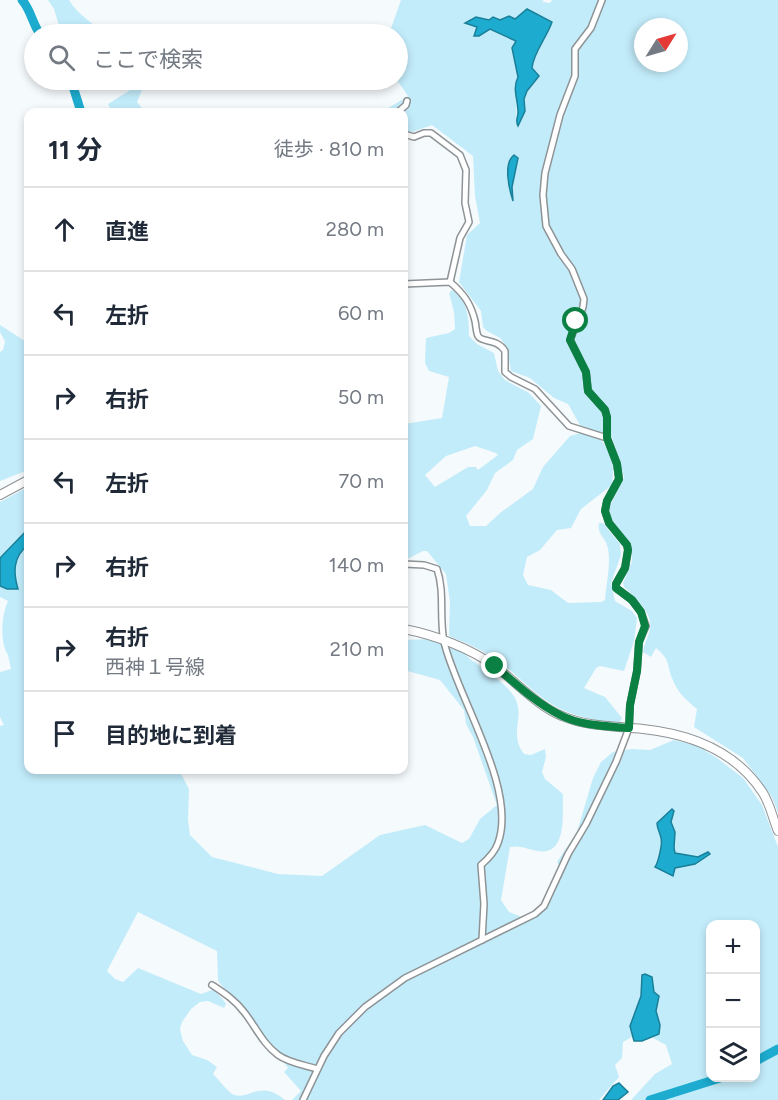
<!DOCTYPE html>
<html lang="ja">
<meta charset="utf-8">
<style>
body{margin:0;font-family:Figtree,"Noto Sans JP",sans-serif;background:#f6f6f7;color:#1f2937}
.controls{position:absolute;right:18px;bottom:18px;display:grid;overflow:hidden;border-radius:12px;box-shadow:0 3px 9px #0003}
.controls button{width:54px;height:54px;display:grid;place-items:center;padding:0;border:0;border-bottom:2px solid #e0e1e3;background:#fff;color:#1f2937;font:30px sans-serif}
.compass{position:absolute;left:634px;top:18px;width:54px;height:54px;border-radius:50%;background:#fff;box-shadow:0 3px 9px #0003;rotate:53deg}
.stop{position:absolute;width:18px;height:18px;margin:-14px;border:4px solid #0b8043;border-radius:50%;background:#fff}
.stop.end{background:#0b8043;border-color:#fff;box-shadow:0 2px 6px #0008}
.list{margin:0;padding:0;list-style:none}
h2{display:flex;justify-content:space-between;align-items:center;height:78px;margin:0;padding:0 24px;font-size:26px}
h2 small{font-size:20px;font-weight:400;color:#747a83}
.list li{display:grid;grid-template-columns:39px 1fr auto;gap:18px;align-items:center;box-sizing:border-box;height:84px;padding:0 24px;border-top:2px solid #e0e1e3}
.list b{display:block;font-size:22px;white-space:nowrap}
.list p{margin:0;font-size:20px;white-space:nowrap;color:#747a83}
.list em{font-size:20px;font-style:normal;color:#747a83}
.icon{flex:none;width:33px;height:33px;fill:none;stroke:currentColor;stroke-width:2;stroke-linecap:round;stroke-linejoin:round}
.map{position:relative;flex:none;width:778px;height:1100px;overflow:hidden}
.search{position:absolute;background:#fff;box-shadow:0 3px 9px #0003;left:24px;top:24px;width:384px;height:66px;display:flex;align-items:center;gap:15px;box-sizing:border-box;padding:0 21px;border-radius:33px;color:#747a83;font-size:22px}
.panel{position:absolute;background:#fff;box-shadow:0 3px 9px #0003;left:24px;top:108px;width:384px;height:666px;border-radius:12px}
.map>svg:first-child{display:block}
</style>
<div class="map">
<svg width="778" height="1100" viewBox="0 0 778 1100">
<rect width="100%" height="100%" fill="#f5fafc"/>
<g fill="#c3ecfa" fill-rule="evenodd">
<path d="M48,0H69C78,15 94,25 108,34H64L61,32L54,9Z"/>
<path d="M401,0H544L542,2L550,3L552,0H778V813L772,797L743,758L694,727L697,709C686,700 677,692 672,678C666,662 671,661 656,648L651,657L643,652C644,643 649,636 650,628C653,613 634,597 624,587L623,583L632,561L631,546L611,519L609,508L624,477L612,437L580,425L568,404L554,398L530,378L511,371L507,347L500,338L487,331L483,327L481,311L459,282L467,235L480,223L475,196L473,156L432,125L404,135V112H382L408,96L397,80L398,34H389ZM509,16L544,36C541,47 533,56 532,68L539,77C528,89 523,93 525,111L516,121L518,77L512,48L516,41L490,29L479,36L475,35L477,27C488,21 498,21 509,16ZM643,27H679V63H643ZM518,158L512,187L513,198L508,164Z"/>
<path d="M146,80L137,102L145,112H112L108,104Z"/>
<path d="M452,290C468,301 469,318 469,336L477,344L494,353L498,371L505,380L529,393L541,406L533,439L517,450L513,460L495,473L487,490L466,516L470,526H486L500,513L533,489L543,467L570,436L581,433L600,438C612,455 615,464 612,485L581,509L571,528L557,530L540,550L527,557L523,575L528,585L551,590L568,603L601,602L605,600C606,584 612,561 607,545C604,536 597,534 599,523H603L620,544L621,555L611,583L615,601L632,611L637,618L634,641L624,671L600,666L596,668L584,688L605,697L622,718L619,724C600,721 582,718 565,711C538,700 521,677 498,661C483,650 466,643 449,636L450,602L446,574L427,551H423L407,559L404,554V424L442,418L449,377L429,371L425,363L426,338L449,333L455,329L454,312L449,293ZM475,446L496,453L498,455L478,470L476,467H468L435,487L425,475L446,456Z"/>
<path d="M0,325L28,343V470L0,481V352L3,350L5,341L0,332Z"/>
<path d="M28,487V529L0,558V502Z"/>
<path d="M28,545V770H179L189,789L188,820L190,835L212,857L278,874L322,876L380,835L425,825L462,843L469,839L480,819L497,805L473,737L466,724L464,710L440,680L404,670V640L430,639L450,648L461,650L472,661L475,662C487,672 509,685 516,700C524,719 509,734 524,754L531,755L545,749L546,757L542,772L545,779L563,794C562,813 568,856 538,851C527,849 520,845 510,847L501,900L509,912L530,920L542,910L563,872L557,862L577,832L593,778L601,762L613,752L632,749L650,750L674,740L696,745L717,758L743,778L762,805L778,847V1100H631L655,1074L672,1064L666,1045L653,1038L659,1033C660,1021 653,1011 659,1000L654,992L652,977L642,987L641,996L631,1022L632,1037L623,1042L622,1058L615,1065L619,1077L599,1100H292L301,1091L284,1072L288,1068L271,1044L218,981L217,951L138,912L107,971L115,979L123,982L138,968L201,994L212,990C218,993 223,999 226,1004L224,1008L208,1001L200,1002L191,1009L182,1022L180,1029L183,1041L192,1055L207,1060L217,1067L213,1074C219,1080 227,1091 234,1095C250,1100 260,1079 285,1100H0V726L4,725L0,717V672L11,669L8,655C0,643 1,616 8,601L0,597V586L7,589C17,574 13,557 28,545ZM710,924H756V1078H710Z"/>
</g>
<g fill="#1daccf" stroke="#1a7f98" stroke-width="1.5">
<path d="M527,9L552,22C547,37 533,53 532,68L539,76L527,91L524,99L525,111L518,126C515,120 518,118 518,112C518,99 512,89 518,77L512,48L516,41L490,29L479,36H474L477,27L465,23L476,17L489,20L493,17L500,20L509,16L515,19Z"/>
<path d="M514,155L518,158L512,187L513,201C509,189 503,163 514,155Z"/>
<path d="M28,529V545C13,557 13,572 18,589H7L0,586V558Z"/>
<path d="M672,809L674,811L671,822L675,832L674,848L675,853L698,857L708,852L710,854L695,864L675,868L673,876L655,867C658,863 663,843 661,838C660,832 657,829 657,823Z"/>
<path d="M645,974L652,977L654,992L659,996L656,1011L660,1025L659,1034L642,1041H634L630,1026L641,996L642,975Z"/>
<path d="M619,1083L628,1092L618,1100H603L613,1086Z"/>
</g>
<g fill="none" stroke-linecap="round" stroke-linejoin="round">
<g stroke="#1daccf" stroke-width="9">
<path d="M22,0C31,10 32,23 40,34"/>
<path d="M71,80L81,112"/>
<path d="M756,1061L778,1049"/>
<path d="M650,1100L720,1078"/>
</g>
<g stroke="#8e9395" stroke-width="8">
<g id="street">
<path d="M398,112L406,105L407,101"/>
<path d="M404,134L414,137L424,133H431L460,155L466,170L465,203L469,222L460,238L450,282"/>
<path d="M404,284L450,282C464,294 471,304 475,321C476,325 476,332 478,336C482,343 497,338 505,351V372L511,377L535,389L569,426L607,438"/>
<path d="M404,564L424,565L437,569C445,592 439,617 444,642C457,697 518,789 498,843C495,852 488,859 481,865L484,904L482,940"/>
<path d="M212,985C224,993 235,1000 244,1012C256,1027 262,1043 278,1055C289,1063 305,1065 317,1069"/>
<path d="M303,1100L324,1056L339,1033L365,1007L405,978L535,914L544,906L568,854L586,824L616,762L629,728L630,705L637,671L639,642L646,626L641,612L632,600L616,588V584L625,568L628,550L627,545L609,523L605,511L607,501L619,479L617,464L607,438V417L605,410L588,391L586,372L570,340L583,307L584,299L572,269L561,254L546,226L543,195L545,173L560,115L575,76V49L591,28L602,0"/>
</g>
</g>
<g stroke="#8e9395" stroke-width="10">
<g id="secondary">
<path d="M0,495L28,480"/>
<path d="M404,629C435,635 470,648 496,667C516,682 539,707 562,716C588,727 615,726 643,729C690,734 736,751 763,793C770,804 773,819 778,831"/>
</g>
</g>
<use href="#street" stroke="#fff" stroke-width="5"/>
<use href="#secondary" stroke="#fff" stroke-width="8"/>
</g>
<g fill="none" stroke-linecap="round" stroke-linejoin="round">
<path stroke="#0b8043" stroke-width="8" d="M495,666C515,683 536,703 560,715C581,726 606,726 629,728L630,705L637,671L639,642L645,626L641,612L632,600L616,588V584L625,568L628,550L627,545L609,523L605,511L607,501L619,479L617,464L607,438V417L605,410L588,391L586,372L570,340L576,321"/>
</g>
</svg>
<div class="controls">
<button>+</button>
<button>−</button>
<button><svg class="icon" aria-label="layers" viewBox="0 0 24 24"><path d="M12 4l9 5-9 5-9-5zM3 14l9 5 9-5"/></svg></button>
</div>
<svg class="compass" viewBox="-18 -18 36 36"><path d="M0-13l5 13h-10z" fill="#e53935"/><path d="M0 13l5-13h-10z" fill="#747a83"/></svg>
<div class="stop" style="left:576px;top:321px"></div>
<div class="stop end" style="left:495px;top:666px"></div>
<div class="search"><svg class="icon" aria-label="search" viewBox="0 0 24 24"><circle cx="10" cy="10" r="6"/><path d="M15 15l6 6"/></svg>ここで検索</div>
<section class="panel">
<h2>11 分<small>徒歩 · 810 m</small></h2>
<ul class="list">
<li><svg class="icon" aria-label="ahead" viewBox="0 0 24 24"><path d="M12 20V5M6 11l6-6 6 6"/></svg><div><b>直進</b></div><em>280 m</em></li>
<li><svg class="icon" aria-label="left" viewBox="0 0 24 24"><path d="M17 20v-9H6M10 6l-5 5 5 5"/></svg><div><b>左折</b></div><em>60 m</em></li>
<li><svg class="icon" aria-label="right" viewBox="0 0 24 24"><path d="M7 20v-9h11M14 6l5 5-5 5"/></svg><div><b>右折</b></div><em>50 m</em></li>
<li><svg class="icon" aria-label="left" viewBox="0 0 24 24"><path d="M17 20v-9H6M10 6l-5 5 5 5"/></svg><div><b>左折</b></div><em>70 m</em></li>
<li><svg class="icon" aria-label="right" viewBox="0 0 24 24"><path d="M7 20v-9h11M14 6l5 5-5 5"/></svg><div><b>右折</b></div><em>140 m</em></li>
<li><svg class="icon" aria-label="right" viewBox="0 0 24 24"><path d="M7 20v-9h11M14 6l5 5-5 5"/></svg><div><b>右折</b><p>西神１号線</p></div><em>210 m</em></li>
<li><svg class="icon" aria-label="arrive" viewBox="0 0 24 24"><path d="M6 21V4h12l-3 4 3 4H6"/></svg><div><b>目的地に到着</b></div></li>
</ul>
</section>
</div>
